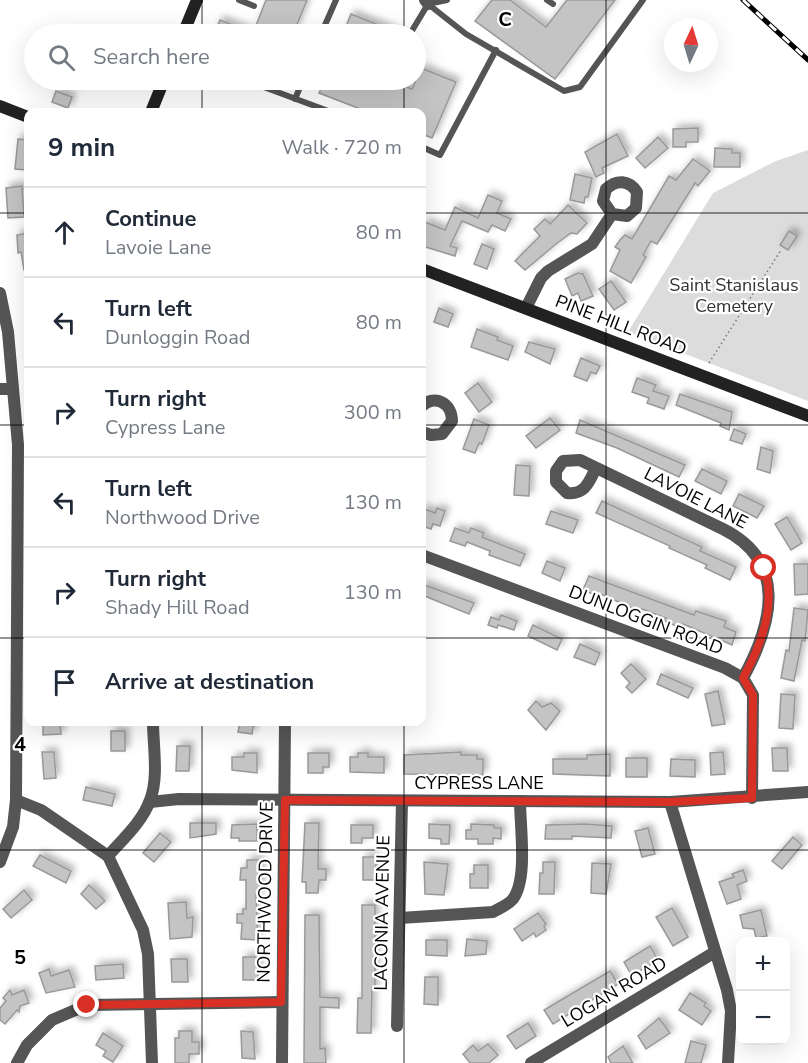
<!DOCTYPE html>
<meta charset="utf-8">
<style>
body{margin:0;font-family:"Nunito Sans",sans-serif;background:#f2f2f3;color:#1f2937}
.controls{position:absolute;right:18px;bottom:18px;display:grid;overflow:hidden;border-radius:12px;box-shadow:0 6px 24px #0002}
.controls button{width:54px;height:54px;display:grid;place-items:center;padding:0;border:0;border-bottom:2px solid #e0e1e3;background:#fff;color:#1f2937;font:30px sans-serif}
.compass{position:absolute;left:664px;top:18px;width:54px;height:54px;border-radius:50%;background:#fff;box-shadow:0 6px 24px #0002;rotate:4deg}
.stop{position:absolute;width:18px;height:18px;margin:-14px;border:4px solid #d93025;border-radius:50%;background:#fff}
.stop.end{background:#d93025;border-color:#fff;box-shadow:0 2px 6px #0008}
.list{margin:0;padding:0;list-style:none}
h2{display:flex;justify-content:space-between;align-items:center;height:78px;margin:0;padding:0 24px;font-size:26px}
h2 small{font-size:20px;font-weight:400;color:#747a83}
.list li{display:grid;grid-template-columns:39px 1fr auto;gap:18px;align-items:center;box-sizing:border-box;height:90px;padding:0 24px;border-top:2px solid #e0e1e3}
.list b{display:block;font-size:22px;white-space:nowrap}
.list p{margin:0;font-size:20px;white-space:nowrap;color:#747a83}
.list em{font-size:20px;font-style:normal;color:#747a83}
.icon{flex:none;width:33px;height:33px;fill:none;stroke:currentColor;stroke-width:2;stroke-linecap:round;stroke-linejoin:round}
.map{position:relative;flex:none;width:808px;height:1063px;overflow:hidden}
.search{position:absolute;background:#fff;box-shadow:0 6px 24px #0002;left:24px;top:24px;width:402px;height:66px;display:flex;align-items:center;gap:15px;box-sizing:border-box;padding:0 21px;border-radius:33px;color:#747a83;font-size:22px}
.panel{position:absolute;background:#fff;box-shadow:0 6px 24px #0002;left:24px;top:108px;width:402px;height:618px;border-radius:12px}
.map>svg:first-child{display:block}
</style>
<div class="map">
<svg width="808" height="1063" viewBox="0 0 808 1063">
<defs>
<filter id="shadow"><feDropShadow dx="4" dy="-4" stdDeviation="3" flood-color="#0004"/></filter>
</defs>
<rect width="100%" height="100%" fill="#fff"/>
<path fill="#dcdcdc" d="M808,150V401L628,332L713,193L776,161Z"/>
<g fill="#c4c4c4" stroke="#999" stroke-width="1.5" filter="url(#shadow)">
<path d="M266,0H307L293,34H214L220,20L253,33Z"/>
<path d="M492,0H510L546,27L567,0H615L555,79L475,21Z"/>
<path d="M351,14L401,34H343Z"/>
<path d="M421,68L456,82L432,138L422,134V112H368L319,93L325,80H387L412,89Z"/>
<path d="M56,91L72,97L68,108L52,102Z"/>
<path d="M698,128V142H686V147H673V129Z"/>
<path d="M617,134L628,156L602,168L604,173L596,177L585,152Z"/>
<path d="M658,137L668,148L645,168L636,158Z"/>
<path d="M18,139L28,140L27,170L15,169Z"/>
<path d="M715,148L732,149V153H740V167H714Z"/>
<path d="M693,159L710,171L698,186L695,183L657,244L651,241L643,255L646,257L631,283L610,271L620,250L615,247L620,240L625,235L632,239L669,176L676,180Z"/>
<path d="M575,174L592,178L588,197H585L584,203L570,200Z"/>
<path d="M22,186L24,217L8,218L6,188Z"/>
<path d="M488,195L502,201L497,213L511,219L505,231L492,225L488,232L462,221L450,246L457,248L455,256L422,246V232L425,222L445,230L455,207L478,218Z"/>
<path d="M568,205L587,223L577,234L571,233L556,244L525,270L515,261L540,236L534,229L545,219L550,224Z"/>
<path d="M789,231L797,236L788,250L780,245Z"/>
<path d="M28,233V270H24L21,252L18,253L17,235Z"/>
<path d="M482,244L494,249L487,269L474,264Z"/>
<path d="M578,273L583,274L593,296L581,301L578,293L572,296L565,279Z"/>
<path d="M611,281L626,302L614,310L599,289Z"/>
<path d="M439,308L453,314L448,327L434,322Z"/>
<path d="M477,329L498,337L497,340L513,346L508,360L471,347Z"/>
<path d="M529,342L555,349L550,364L525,352Z"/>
<path d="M581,358L600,366L596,374L591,372L587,381L574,376Z"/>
<path d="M637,378L656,385L653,391L669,396L664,409L647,403L649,398L632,392Z"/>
<path d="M478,383L492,402L479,412L465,393Z"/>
<path d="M680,394L732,412L729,430L720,426L721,423L676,405Z"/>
<path d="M550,418L560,430L536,448L526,436Z"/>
<path d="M474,419L489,425L482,444L479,443L475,453L463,449Z"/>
<path d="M580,420L685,465L679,477L617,448L576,433Z"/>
<path d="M734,429L746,434L742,444L730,440Z"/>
<path d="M761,447L773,451L770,473L757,469Z"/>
<path d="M516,465L530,466L529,496L514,495Z"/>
<path d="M702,469L727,481L721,494L695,481Z"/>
<path d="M739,494L764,506L757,518L733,506Z"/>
<path d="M602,501L702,547L700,551L736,567L730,580L705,568L707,565L669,548L670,546L596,513Z"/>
<path d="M422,508L435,513L437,508L445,511L440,526L433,524L431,529L422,526Z"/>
<path d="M551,511L578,520L573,533L546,524Z"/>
<path d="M787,517L802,543L791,550L775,524Z"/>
<path d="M455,528L469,533L471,528L484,533L482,537L525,554L520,566L489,555L490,551L467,542L465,546L450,541Z"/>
<path d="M547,561L565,568L560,581L542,573Z"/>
<path d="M794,564H808V594L795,595Z"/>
<path d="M589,576L694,615L696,611L726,621L724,627L736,632L732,645L683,624L681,628L664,621L666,618L642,609L641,612L601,594L600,597L583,590Z"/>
<path d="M422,584L474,603L469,614L422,595Z"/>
<path d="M794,608L808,610L805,641L802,640L794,681L781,678L786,650L789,651Z"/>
<path d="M501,615L517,621L514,630L498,625L497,628L488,625L491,617L499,620Z"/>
<path d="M533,625L562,639L557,650L528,636Z"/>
<path d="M580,644L600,653L595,665L574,657Z"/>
<path d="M631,664L646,679L632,693L626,687L630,683L621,673Z"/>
<path d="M661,674L693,688L688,698L657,684Z"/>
<path d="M718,691L725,724L712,726L705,694Z"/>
<path d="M781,694L795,695L793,729L779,728Z"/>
<path d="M536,701L542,707L551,703L560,711L546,730L528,710Z"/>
<path d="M43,722H60L61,734L43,735Z"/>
<path d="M240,722H254L252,734L238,732Z"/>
<rect x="111" y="731" width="14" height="20"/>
<path d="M177,746H190L189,771H176Z"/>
<path d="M772,748H787L788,771H773Z"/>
<path d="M42,752H54L56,778L44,779Z"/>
<path d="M461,752V755H477V759H483V775L404,774V755Z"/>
<path d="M723,752L725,774L711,775L710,753Z"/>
<path d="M244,753H257V773L232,770V757H244Z"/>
<path d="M308,753H329V767H323V773H308Z"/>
<path d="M358,753H368V757H384V773L350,772V757H358Z"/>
<path d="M610,754V776L553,774V759H587V755Z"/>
<rect x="626" y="758" width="21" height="19"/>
<path d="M671,759L695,760V777L670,776Z"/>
<path d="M86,787L115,794L112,806L83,800Z"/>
<path d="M190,823H216V834L190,838Z"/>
<path d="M305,823H319L318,869H326V880H319L318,893H306V882H302Z"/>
<path d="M257,824V841H239V838H231L232,825Z"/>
<path d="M429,824L450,825L449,844H441V839L429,838Z"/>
<path d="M471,824L494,825V828H501V839L493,838V844H478V839H466V830H471Z"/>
<path d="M585,824L612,826L611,838L572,836V839H545L546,825Z"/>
<path d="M351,825H373V838H362V843H351Z"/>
<path d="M648,828L655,854L642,857L635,831Z"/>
<path d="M160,833L171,842L154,862L143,853Z"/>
<path d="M793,837L802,845L782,869L772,861Z"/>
<path d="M40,855L71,871L66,883L33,866Z"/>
<rect x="363" y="857" width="13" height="23"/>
<path d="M247,860H261L260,894H256L258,940L241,939L242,923H237V914H243V909H246V880H240L241,868H247Z"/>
<path d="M424,862L448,864L444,895L425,894Z"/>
<path d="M543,862H555L554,894H539L540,873H543Z"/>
<path d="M592,863L611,864L606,894L591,893Z"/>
<path d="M474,865H488V888H470V874H474Z"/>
<path d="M743,870L747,881L737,885L741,899L727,904L719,882L734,877L732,874Z"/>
<path d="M89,885L105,901L96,909L81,894Z"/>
<path d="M24,890L32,900L11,918L3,909Z"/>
<path d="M186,902L187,918L193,917L192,937L170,939L168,903Z"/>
<path d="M362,905H375V988H372L371,1033H357L358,998H362Z"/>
<path d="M672,908L688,937L673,946L656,917Z"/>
<path d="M761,910L767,936L756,938L754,929L743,928L740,915Z"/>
<path d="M538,913L546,924L544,926L546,930L536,937L534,933L522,941L514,929Z"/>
<path d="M305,915H319L320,997L339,998V1008L320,1007V1049L325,1048L326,1063H304Z"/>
<path d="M467,939L487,941L486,954L465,956Z"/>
<path d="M426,940H447V956L426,955Z"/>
<path d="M650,946L658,960L632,976L624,962Z"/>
<rect x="243" y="957" width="15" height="23"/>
<path d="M171,959H187L188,982H172Z"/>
<path d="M123,964L124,978L96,980L95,966Z"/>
<path d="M49,969L51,976L69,970L75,987L46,993L39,973Z"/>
<path d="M610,971L618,984L553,1024L544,1010Z"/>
<path d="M425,977H438V1005L424,1004Z"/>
<path d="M10,990L12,995L24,990L29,1003L20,1006L19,1012L17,1010L5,1024L0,1020V1008L6,1001L3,998Z"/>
<path d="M690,993L706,1003L704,1006L711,1011L702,1025L679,1010Z"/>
<path d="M659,1018L670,1033L646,1049L638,1036Z"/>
<path d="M528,1023L536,1036L516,1049L507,1036Z"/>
<path d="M179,1031H192V1042H199V1054H189V1063H175V1038H179Z"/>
<path d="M241,1031L253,1032L255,1059L242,1058Z"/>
<path d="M103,1033L123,1046L113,1062L103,1056L106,1051L96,1045Z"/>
<path d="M691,1041L706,1045L701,1063H685Z"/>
<path d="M488,1044L498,1055L489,1063H470L463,1054L473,1045L478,1051Z"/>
<path d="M623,1046L633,1063H611L608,1057Z"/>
</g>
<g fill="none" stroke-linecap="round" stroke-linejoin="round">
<path stroke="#777" stroke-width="1.5" stroke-dasharray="1.5 3" stroke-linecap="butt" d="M709,363L781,250"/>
<g stroke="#555" stroke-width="6">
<path d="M239,0L254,6"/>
<path d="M547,0L553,4"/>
<path d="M428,4L466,34L564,91L580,87L643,0"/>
<path d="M321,34L336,0"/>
<path d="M410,34L428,4L447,0"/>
<path d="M245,80L331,112"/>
<path d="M295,99L303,80"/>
<path d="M422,147L440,155L496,50"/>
</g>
<g stroke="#555" stroke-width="12">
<path d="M425,0L428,4"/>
<path d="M0,293L8,332L18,445L16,800L13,827L0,862"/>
<path d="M526,308L541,278L548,271L592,244L612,214L603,201L606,189C617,179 629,180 637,192L636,208L627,216L612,214"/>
<path d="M0,389H13"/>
<path d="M422,406C435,394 452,403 452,421L442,434L431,435L422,432"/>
<path d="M596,468C589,482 585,495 567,493L556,482V471L563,461L580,460L723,529C789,562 772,625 743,678"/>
<path d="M422,555L725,668L743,678L753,695L752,798"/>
<path d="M16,800L41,810L108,856L143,930L148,954L152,1063"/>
<path d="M150,802L179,799L670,802L808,792"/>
<path d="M670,802L727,990L731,1011L728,1063"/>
<path d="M108,856C123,839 143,821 150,800C159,778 153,745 153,722"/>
<path d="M400,918L493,912C500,908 508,905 513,899C528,879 520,826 520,801"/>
<path d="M397,1026L402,801"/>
<path d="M17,1063L27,1045L52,1020L87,1005L281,1002"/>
<path d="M282,1063L285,722"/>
<path d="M531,1063L715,952"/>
</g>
<g stroke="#222" stroke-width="12">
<path d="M183,34L197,0"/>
<path d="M0,106L28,117"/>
<path d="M151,112L164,80"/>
<path d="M422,269L808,416"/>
</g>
<g stroke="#000" stroke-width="5">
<path id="rail" d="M743,0L808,60"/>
</g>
<use href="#rail" stroke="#fff" stroke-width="3" stroke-dasharray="9" stroke-linecap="butt"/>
</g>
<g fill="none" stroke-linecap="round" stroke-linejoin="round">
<path stroke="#d93025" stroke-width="8" d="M87,1005L281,1002L285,800L670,802L752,798L753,695L743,678C761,646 777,605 764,568"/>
</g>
<path fill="none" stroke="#000" stroke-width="1.5" stroke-opacity="0.55" d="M202,0V34M404,0V34M606,0V1063M202,80V112M404,80V112M0,213H28M422,213H808M0,425H28M422,425H808M0,638H28M422,638H808M202,722V1063M404,722V1063M0,850H808"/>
<g text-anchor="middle" stroke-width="4.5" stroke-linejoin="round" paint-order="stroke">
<g font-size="18" fill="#333" stroke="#fff">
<text x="734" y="291">Saint Stanislaus<tspan x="734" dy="21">Cemetery</tspan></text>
</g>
<g font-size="18" fill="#000" stroke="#fff">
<text transform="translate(621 325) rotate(21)" y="6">PINE HILL ROAD</text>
<text transform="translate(696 498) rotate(27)" y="6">LAVOIE LANE</text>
<text transform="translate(646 620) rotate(21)" y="6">DUNLOGGIN ROAD</text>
<text x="479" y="789">CYPRESS LANE</text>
<text transform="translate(265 892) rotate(-89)" y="6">NORTHWOOD DRIVE</text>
<text transform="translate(382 913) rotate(-89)" y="6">LACONIA AVENUE</text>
<text transform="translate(614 992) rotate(-31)" y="6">LOGAN ROAD</text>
</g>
</g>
<g font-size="20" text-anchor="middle" font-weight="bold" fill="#000" stroke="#fff" stroke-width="4.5" stroke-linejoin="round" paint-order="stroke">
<text x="505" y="26">C</text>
<text x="20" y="751">4</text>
<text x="20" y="964">5</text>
</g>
</svg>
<div class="controls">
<button>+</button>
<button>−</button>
</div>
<svg class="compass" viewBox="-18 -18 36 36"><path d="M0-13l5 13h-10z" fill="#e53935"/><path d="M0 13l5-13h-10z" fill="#747a83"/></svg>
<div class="stop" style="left:764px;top:568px"></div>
<div class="stop end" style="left:87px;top:1005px"></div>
<div class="search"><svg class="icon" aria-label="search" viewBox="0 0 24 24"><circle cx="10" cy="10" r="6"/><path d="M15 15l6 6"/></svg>Search here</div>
<section class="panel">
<h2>9 min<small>Walk · 720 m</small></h2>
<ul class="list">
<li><svg class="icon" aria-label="ahead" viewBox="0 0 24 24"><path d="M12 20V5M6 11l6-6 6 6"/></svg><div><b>Continue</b><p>Lavoie Lane</p></div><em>80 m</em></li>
<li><svg class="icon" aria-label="left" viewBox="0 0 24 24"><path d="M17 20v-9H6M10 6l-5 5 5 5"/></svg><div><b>Turn left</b><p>Dunloggin Road</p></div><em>80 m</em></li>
<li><svg class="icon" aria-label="right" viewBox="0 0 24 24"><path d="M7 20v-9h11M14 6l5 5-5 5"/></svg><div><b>Turn right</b><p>Cypress Lane</p></div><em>300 m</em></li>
<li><svg class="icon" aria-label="left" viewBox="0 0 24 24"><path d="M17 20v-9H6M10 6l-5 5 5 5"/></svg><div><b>Turn left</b><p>Northwood Drive</p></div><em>130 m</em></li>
<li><svg class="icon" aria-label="right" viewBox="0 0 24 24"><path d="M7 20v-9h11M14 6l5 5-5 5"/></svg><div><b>Turn right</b><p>Shady Hill Road</p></div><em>130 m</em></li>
<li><svg class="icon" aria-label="arrive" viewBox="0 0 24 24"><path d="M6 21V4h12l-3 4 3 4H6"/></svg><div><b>Arrive at destination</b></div></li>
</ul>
</section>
</div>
